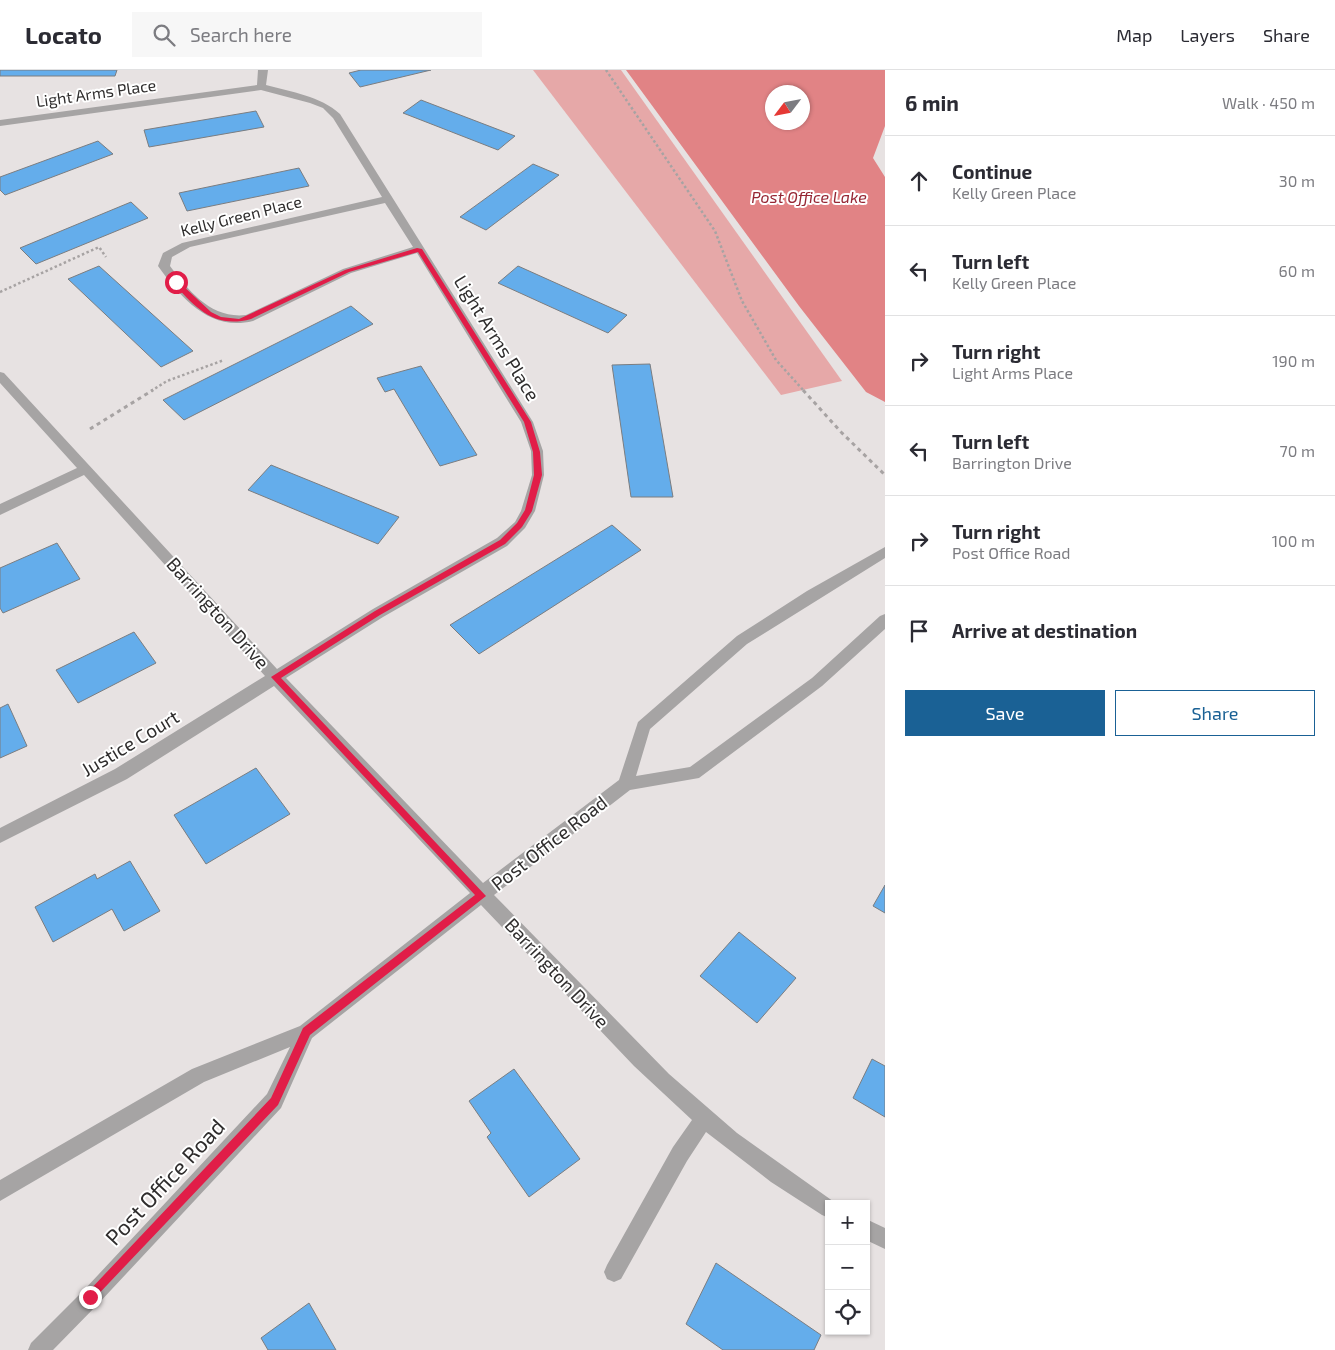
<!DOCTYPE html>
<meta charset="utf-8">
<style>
body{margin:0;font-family:"Exo 2",sans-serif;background:#f7f7f7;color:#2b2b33}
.controls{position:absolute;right:15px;bottom:15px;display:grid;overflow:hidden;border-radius:0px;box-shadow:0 1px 4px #0004}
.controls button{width:45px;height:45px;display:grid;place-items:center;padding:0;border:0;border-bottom:1px solid #e1e1e2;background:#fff;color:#2b2b33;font:25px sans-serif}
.compass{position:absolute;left:765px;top:15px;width:45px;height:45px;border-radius:50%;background:#fff;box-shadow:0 1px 4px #0004;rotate:238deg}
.stop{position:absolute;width:15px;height:15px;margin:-11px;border:4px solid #e11d48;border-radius:50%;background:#fff}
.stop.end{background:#e11d48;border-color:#fff;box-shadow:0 1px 5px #0008}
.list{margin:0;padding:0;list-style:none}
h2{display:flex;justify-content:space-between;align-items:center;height:65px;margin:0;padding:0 20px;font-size:21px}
h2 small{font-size:16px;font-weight:400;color:#7c7c81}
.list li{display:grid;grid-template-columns:32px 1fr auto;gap:15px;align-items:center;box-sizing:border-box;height:90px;padding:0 20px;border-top:1px solid #e1e1e2}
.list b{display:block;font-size:19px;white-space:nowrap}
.list p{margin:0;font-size:16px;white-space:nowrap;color:#7c7c81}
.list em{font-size:16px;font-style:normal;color:#7c7c81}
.actions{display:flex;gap:10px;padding:15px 20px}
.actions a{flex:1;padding:11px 0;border:1px solid #1a6195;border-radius:0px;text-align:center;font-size:18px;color:#1a6195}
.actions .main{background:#1a6195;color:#fff}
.icon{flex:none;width:28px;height:28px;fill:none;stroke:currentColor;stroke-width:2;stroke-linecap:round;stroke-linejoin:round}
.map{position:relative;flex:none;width:885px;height:1280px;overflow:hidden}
header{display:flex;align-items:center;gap:30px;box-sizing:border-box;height:70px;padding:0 25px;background:#fff;border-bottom:1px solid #e1e1e2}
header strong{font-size:24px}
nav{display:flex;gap:28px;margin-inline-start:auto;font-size:18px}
.search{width:350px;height:45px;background:#f7f7f7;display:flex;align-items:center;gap:12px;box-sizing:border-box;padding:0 18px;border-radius:0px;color:#7c7c81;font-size:19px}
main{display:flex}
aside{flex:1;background:#fff}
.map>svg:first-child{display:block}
</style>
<header>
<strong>Locato</strong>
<div class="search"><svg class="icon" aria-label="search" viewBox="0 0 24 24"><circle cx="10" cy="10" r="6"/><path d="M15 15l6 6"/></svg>Search here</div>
<nav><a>Map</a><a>Layers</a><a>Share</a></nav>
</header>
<main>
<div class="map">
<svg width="885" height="1280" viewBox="0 0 885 1280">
<rect width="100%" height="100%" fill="#e7e2e2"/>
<path fill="#e6a8a8" d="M533,0H621L842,311L781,325Z"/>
<path fill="#e18385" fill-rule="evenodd" d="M626,0H885V56L873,88L885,107V332L866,322L799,236ZM772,22H802V52H772Z"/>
<g fill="#64adeb" stroke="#7b7d80">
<path d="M0,0H117L115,6H0Z"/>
<path d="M361,0H431L360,17L349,3Z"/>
<path d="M421,30L515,66L498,80L403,43Z"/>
<path d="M256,41L264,57L149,77L144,60Z"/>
<path d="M98,71L113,84L5,125L0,120V107Z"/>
<path d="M533,94L559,105L486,160L460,147Z"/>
<path d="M299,98L309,116L187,141L179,123Z"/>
<path d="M131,132L148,148L36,194L20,178Z"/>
<path d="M99,196L193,281L161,297L68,209Z"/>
<path d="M518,196L627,245L608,263L498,213Z"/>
<path d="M351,236L373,254L184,350L163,330Z"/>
<path d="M650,294L673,427H631L612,295Z"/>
<path d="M421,296L477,385L440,396L394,319L385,322L377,308Z"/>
<path d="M271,395L399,447L378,474L248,420Z"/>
<path d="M612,455L641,480L479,584L450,555Z"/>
<path d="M57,473L80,509L3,543L0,538V498Z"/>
<path d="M134,562L156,593L78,633L56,600Z"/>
<path d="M8,634L27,676L0,688V638Z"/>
<path d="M256,698L290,744L206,794L174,745Z"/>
<path d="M130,791L160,841L124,861L112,839L53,872L35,837L95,804L97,809Z"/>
<path d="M885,815V843L873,836Z"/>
<path d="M739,862L796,908L757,953L700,906Z"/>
<path d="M872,989L885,996V1047L853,1028Z"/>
<path d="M514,999L580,1089L529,1127L487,1067L491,1063L469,1031Z"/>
<path d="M716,1193L821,1265L814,1280H723L686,1254Z"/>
<path d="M309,1233L336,1280H268L261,1268Z"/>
</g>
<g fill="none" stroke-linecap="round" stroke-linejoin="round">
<g stroke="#a7a3a3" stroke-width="2.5" stroke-dasharray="2.5 2.5" stroke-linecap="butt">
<path d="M606,0L715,161L742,231L776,290L804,321"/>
<path d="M0,222L99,177L106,187"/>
<path d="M151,321L167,311L224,290"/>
</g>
<g stroke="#a7a3a3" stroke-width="3" stroke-dasharray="4 4" stroke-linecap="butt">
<path d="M803,320L841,362L885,405"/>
<path d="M90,359L153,320"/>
</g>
<g fill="#a6a4a4" fill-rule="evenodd">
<path d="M258,0H268L266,15C292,22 320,26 340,44L533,352L543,381L544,405L535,441L525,458L507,476L383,547L286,608L483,813L619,710L638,652L737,566L807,521L885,477V488L747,574L650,659L636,706L690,697L812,608L880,546L885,544V559L822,616L699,708L630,720L494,825L669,1004L737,1063L837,1134H829V1148L822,1145L771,1112L706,1062L687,1091L621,1209L614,1212L607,1209L604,1202L607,1195L673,1077L692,1050L634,996L481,835L312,968L281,1038L98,1234L53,1280H28L31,1273L84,1220L267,1024L290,977L204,1012L0,1131V1110L192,999L300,956L470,823L274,616L127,709L0,773V758L115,699L265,606L84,405L0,445V434L77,398L0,313V302L4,303L277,599L373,539L497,468L515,452L521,441L532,405L531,381L521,352L417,183L351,203L253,251C210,262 181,228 158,196L163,183L182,173L382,127L333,48L323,38L310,33L261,20L0,56V50L257,15ZM385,133L413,177L343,199L246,245C211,249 189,221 170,196L172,187L190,177Z"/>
<path d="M866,1149L885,1158V1179L866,1170Z"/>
</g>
</g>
<path fill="#e11d48" d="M417,178L422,179L531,352L540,382L542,405L532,441L522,457L505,474L380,545L281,608L486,826L310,965L278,1035L90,1233L85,1227L87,1223L271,1028L303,958L475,825L271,607L375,541L500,470L517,453L525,440L534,405L533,382L524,352L418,182L349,202L251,249C214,259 196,238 172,212L178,211L211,242L221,247L239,249L345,200Z"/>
<g text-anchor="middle" stroke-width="4" stroke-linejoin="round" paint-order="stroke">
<g font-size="16" fill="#2f2d2d" stroke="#fff">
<text transform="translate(96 23) rotate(-8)" y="6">Light Arms Place</text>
<text transform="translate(241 146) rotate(-14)" y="6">Kelly Green Place</text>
</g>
<g font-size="16" font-style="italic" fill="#962734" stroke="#fff">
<text x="809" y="133">Post Office Lake</text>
</g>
<g font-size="19" fill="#2f2d2d" stroke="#fff">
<text transform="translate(497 268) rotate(58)" y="7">Light Arms Place</text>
<text transform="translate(218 543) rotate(48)" y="7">Barrington Drive</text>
<text transform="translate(130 673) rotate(-31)" y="7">Justice Court</text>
<text transform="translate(549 773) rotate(-38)" y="7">Post Office Road</text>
<text transform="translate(557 903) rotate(47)" y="7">Barrington Drive</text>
</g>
<g font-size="22" fill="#2f2d2d" stroke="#fff">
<text transform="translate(165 1112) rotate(-47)" y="8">Post Office Road</text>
</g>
</g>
</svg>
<div class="controls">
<button>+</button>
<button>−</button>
<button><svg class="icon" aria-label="locate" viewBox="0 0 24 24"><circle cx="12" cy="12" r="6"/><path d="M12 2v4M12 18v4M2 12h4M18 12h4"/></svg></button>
</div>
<svg class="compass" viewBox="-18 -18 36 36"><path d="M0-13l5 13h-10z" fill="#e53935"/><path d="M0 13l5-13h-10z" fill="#7c7c81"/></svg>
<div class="stop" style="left:176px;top:212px"></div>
<div class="stop end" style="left:90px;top:1227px"></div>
</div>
<aside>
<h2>6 min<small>Walk · 450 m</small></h2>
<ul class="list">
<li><svg class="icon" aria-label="ahead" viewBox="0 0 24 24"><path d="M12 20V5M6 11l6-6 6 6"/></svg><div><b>Continue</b><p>Kelly Green Place</p></div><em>30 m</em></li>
<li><svg class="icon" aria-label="left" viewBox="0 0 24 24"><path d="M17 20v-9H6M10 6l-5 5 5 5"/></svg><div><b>Turn left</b><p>Kelly Green Place</p></div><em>60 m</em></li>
<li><svg class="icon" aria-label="right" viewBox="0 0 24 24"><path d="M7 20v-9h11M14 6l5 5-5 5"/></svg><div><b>Turn right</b><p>Light Arms Place</p></div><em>190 m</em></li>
<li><svg class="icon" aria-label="left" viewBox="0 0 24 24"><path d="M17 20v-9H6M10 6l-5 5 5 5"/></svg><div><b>Turn left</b><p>Barrington Drive</p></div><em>70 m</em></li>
<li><svg class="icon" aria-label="right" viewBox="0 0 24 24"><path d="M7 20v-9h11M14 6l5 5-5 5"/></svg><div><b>Turn right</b><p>Post Office Road</p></div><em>100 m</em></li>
<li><svg class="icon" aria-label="arrive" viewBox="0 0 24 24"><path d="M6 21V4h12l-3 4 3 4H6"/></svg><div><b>Arrive at destination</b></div></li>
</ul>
<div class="actions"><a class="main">Save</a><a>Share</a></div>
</aside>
</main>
